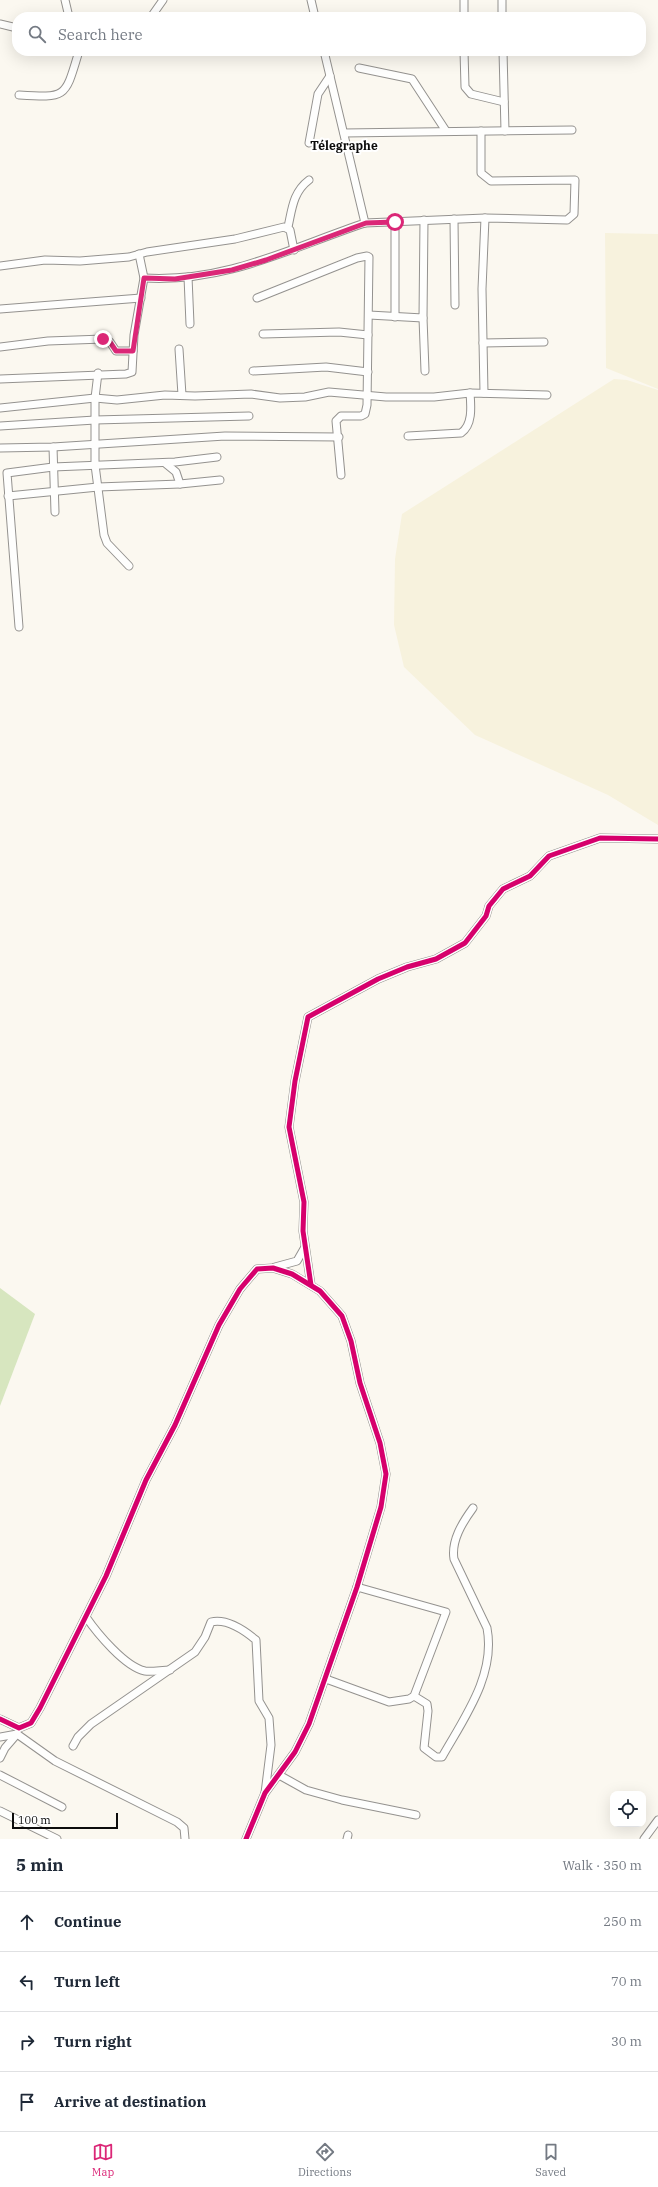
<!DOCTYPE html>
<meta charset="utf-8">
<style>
body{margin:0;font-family:"IBM Plex Serif",serif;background:#f2f2f3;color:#1f2937}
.controls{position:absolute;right:12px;bottom:12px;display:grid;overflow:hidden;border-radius:8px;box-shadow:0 4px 16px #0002}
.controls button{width:36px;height:36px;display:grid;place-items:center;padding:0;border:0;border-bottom:1px solid #e0e1e3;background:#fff;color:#1f2937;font:20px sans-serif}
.scale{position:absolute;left:12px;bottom:10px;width:106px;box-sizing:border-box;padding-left:4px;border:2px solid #0c0c0c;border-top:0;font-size:11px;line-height:14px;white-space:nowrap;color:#0c0c0c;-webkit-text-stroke:3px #fff;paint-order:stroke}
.stop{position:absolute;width:12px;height:12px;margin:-9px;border:3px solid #db2777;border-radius:50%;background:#fff}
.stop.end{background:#db2777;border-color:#fff;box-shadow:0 1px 4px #0008}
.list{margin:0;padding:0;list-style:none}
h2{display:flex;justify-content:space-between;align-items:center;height:52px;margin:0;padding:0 16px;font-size:17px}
h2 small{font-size:13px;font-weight:400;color:#747a83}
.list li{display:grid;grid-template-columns:26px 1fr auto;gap:12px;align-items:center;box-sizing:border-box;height:60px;padding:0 16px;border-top:1px solid #e0e1e3}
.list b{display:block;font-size:15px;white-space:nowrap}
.list em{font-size:13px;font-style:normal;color:#747a83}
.icon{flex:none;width:22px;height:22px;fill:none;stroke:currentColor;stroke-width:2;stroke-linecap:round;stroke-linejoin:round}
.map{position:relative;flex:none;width:658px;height:1839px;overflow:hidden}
.search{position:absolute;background:#fff;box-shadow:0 4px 16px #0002;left:12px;right:12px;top:12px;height:44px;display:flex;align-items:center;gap:10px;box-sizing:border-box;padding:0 14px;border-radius:16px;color:#747a83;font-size:15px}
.sheet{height:292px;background:#fff}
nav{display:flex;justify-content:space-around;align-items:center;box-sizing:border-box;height:56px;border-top:1px solid #e0e1e3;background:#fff;font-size:11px;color:#747a83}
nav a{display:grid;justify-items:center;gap:2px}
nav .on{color:#db2777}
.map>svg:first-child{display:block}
</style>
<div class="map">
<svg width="658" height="1839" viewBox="0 0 658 1839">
<rect width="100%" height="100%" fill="#fbf8f0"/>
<g fill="#f7f2dd">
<path d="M605,233L658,234V389L606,368Z"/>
<path d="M614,379L627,380L658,390V825L608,795L475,735L404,667L394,625L395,559L402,514Z"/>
</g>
<path fill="#d7e6bf" d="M0,1288L35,1314L0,1406Z"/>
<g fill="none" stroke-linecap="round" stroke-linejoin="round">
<g stroke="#94928f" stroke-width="9">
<g id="minor">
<path d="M65,0L69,17"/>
<path d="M311,0L315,17"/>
<path d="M464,0V17"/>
<path d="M502,0V17"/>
<path d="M151,17L163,0"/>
<path d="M0,24L17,28"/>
<path d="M464,51L465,87L471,94L504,102"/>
<path d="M503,51L505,131"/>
<path d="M359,68L412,79L446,131"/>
<path d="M19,95C67,98 65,98 79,51"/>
<path d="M344,133L572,130"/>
<path d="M309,143L318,94L330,76"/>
<path d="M454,219L455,305"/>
<path d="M395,222V317"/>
<path d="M365,223L485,218L567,220L574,214L575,180L491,181L481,173V131"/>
<path d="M288,227C292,209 293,192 309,180"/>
<path d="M0,266L45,260L80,261L129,257L147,252L235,239L284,227L290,230L294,250"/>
<path d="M188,277L190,324"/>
<path d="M144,278C226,283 290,248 365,223L324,51"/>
<path d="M257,298L357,258L367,256L369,257L367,405L365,414L361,416H341L336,421L341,475"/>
<path d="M0,309L141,298"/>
<path d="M369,315L423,318L424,220"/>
<path d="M423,318L425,371"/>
<path d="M263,334L339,332L368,335"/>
<path d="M483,343L544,342"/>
<path d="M0,347L48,341L103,339L110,342L116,351H133"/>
<path d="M179,349L182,395"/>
<path d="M253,371L326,367L368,372"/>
<path d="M98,373L95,398V465L104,535L107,543L129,566"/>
<path d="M0,379L126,374L132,372L134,335L144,278L139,254"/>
<path d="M484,393L482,289L485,218"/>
<path d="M0,408L95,398L117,400L165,395L195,396L251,394L280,398L305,397L329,392L386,397H434L470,393L547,395"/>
<path d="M0,426L95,420L249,416"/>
<path d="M408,436L461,433C473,425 471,406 470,393"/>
<path d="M53,447L55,512"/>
<path d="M0,448L53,447L225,436L339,437"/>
<path d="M165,463L176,472L180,484"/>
<path d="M8,496L98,487L180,484L220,480"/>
<path d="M19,627L7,473L53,467L175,462L217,457"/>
<path d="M275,1267L297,1261L305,1247"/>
<path d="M311,1285L303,1231L304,1202L289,1127L295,1081L308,1017L378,979L407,967L436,959L465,943L486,916L489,906L503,889L530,876L549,856L600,838L658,839"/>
<path d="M86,1617C97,1633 125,1667 145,1671C152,1672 162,1670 170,1670"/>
<path d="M326,1679L389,1702L409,1699L414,1696L446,1612L357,1587"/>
<path d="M414,1696L427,1704L428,1711L424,1748L436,1757H442C464,1718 496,1675 487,1628L454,1559C451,1541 462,1523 473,1508"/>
<path d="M0,1719L19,1728L31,1723L40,1708L106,1576L146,1480L175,1425L219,1325L240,1289L257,1269L273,1268L292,1274L320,1291L342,1316L351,1341L360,1383L380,1443L386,1474L381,1507L357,1587L309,1724L295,1752L265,1793L246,1839"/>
<path d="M0,1737L17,1734L55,1761L177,1822L184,1828L185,1839"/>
<path d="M73,1746L78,1737L91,1724L195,1652L205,1637L211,1622C227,1618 244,1630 256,1640L259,1701L269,1718L271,1745L265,1793"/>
<path d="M0,1758L5,1748L17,1734"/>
<path d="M0,1775L62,1807"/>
<path d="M279,1775L306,1790L342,1800L416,1815"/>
<path d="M0,1811L57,1839"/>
<path d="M347,1839L348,1835"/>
<path d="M644,1839L658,1820"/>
</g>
</g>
<use href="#minor" stroke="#fefefd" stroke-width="7"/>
<g stroke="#fff" stroke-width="8">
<g id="cycleway">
<path d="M311,1285L303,1231L304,1202L289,1127L295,1081L308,1017L378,979L407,967L436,959L465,943L486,916L489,906L503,889L530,876L549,856L600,838L658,839"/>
<path d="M0,1719L19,1728L31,1723L40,1708L106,1576L146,1480L175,1425L219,1325L240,1289L257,1269L273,1268L292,1274L320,1291L342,1316L351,1341L360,1383L380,1443L386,1474L381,1507L357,1587L309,1724L295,1752L265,1793L246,1839"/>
</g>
</g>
<use href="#cycleway" stroke="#d6006c" stroke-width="5"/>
</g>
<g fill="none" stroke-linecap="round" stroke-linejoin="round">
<path stroke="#db2777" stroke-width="5" d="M103,339L110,342L116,351H133L144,278L175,279L232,270L266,260L366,223L395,222"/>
</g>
<g text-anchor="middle" stroke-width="4" stroke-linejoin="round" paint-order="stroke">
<g font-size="12" font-weight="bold" fill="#0c0c0c" stroke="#fff">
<text x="344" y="150">Télegraphe</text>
</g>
</g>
</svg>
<div class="controls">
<button><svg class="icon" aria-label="locate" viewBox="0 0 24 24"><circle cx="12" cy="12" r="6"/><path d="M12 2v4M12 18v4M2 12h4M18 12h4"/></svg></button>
</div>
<div class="scale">100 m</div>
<div class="stop" style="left:395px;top:222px"></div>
<div class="stop end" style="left:103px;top:339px"></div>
<div class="search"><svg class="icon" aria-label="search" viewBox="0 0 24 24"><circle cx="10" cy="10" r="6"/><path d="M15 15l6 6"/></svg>Search here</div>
</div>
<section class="sheet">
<h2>5 min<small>Walk · 350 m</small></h2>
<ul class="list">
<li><svg class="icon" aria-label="ahead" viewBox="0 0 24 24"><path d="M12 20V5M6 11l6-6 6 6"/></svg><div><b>Continue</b></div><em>250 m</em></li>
<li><svg class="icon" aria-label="left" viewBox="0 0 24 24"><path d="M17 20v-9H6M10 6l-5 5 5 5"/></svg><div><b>Turn left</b></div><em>70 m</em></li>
<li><svg class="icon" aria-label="right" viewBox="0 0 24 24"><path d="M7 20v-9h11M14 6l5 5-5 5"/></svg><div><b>Turn right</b></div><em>30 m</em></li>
<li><svg class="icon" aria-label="arrive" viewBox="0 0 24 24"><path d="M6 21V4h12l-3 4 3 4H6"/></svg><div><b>Arrive at destination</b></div></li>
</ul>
</section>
<nav>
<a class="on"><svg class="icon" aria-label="map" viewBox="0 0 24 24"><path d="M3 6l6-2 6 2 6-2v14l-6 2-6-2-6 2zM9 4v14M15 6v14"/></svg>Map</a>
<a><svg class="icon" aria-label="directions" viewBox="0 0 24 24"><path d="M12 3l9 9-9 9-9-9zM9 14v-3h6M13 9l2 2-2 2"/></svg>Directions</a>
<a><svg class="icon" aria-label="saved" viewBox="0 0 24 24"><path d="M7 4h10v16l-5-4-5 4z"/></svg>Saved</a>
</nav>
